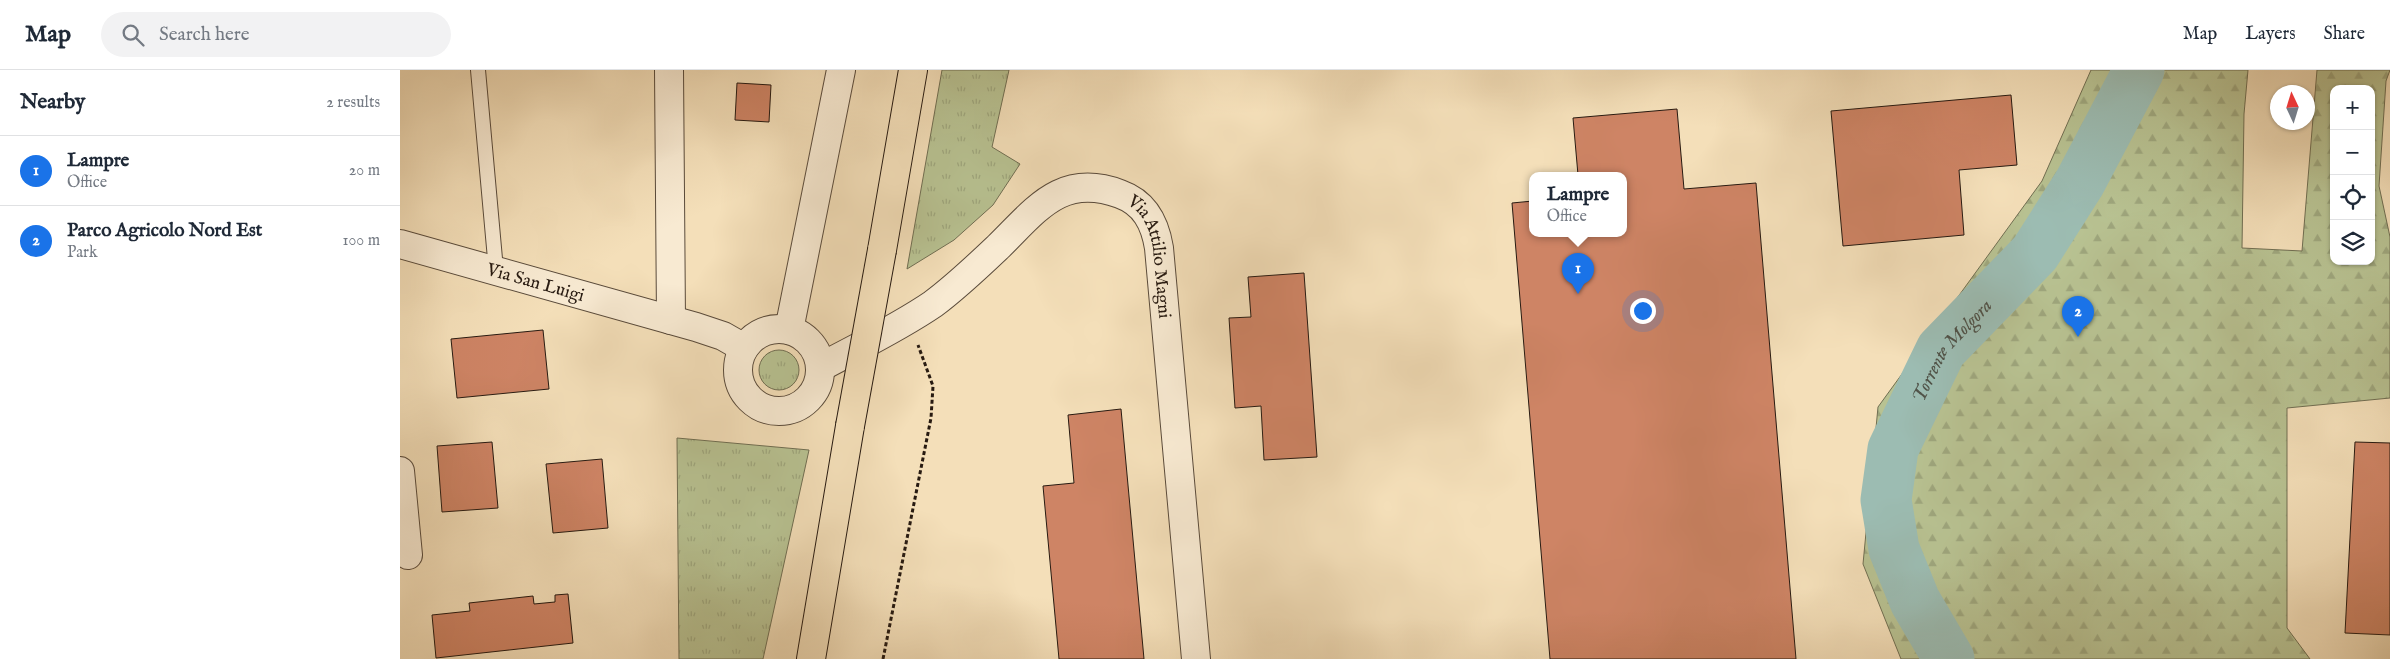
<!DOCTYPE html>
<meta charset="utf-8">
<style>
body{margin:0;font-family:"IM FELL English",serif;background:#f2f2f3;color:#1f2937}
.controls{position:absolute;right:15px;top:15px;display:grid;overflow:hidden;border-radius:10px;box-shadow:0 1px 4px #0004}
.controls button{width:45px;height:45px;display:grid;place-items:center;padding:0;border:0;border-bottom:1px solid #e0e1e3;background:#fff;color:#1f2937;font:25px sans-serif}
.compass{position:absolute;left:1870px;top:15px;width:45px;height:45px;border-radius:50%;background:#fff;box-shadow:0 1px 4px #0004;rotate:356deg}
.you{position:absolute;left:1242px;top:240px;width:18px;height:18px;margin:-12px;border:4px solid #fff;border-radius:50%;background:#1a73e8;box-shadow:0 0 0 8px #1a73e833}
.badge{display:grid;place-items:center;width:32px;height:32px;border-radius:50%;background:#1a73e8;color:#fff;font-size:16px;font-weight:700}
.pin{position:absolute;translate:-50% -41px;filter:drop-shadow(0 1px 2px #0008)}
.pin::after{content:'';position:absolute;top:26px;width:18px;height:15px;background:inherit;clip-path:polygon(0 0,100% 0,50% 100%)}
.popup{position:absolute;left:1129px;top:102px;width:98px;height:65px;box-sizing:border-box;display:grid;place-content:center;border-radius:10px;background:#fff;filter:drop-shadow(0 1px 4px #0005);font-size:16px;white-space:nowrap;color:#747a83}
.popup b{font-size:19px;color:#1f2937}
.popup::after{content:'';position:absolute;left:50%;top:100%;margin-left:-10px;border:10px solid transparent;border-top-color:#fff}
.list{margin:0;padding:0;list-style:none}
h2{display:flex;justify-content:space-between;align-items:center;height:65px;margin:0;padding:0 20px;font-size:21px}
h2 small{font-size:16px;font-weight:400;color:#747a83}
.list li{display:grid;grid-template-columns:32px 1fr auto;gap:15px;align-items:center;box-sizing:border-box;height:70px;padding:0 20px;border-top:1px solid #e0e1e3}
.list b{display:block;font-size:19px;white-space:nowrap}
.list p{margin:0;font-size:16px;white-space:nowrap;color:#747a83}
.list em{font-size:16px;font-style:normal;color:#747a83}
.icon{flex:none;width:28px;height:28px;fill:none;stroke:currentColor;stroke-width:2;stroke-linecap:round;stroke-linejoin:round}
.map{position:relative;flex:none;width:1990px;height:589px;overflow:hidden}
header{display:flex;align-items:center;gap:30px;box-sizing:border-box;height:70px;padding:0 25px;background:#fff;border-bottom:1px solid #e0e1e3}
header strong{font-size:24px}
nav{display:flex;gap:28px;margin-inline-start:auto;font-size:18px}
.search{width:350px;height:45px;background:#f2f2f3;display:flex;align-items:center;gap:12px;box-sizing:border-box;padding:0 18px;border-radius:28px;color:#747a83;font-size:19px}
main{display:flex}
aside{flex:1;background:#fff}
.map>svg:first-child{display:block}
</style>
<header>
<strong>Map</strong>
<div class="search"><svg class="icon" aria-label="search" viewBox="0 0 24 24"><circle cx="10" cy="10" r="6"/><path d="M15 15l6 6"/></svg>Search here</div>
<nav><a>Map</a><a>Layers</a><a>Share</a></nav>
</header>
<main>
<aside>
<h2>Nearby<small>2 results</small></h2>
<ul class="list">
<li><span class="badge">1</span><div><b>Lampre</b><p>Office</p></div><em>20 m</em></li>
<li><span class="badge">2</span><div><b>Parco Agricolo Nord Est</b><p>Park</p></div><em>100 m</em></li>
</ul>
</aside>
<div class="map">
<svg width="1990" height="589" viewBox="0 0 1990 589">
<defs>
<pattern id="grass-tufts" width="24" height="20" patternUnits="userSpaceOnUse" patternTransform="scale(1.25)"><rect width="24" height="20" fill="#b8c292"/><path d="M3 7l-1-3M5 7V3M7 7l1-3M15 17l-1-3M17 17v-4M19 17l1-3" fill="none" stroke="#9ea67d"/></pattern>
<pattern id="forest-firs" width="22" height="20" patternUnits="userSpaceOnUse" patternTransform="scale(1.25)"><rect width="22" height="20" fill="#b8c292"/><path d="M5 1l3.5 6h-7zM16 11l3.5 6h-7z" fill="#9ea67d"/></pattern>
</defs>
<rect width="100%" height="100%" fill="#f4dfb9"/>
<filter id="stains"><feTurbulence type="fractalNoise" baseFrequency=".004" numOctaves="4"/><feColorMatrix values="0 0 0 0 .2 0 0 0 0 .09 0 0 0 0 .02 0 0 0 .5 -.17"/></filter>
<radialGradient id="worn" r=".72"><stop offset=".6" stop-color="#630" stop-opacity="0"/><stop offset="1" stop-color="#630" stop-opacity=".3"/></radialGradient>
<g fill="url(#grass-tufts)" stroke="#706e52">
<path d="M542,0H609L592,77L620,94L593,135L554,170L507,199Z"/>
<circle cx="379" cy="300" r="20"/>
<path d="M277,368L409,380L363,589H279Z"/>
</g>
<path fill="url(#forest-firs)" stroke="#706e52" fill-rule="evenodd" d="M1691,0H1848L1844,44L1842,178L1902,181L1917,0H1990L1986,11L1979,116L1990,167V328L1887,338V558L1910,589H1501L1463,494L1478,337L1642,111ZM1934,19H1971V191H1934Z"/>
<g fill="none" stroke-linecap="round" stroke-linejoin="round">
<path stroke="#9cbcb2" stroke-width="51" id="s1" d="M1549,589L1515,531L1494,479L1486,430L1493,379L1541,280L1635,183L1680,112L1739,0"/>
</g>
<g fill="#ce8465" stroke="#271a11">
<path d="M337,13L371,15L369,52L335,50Z"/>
<path d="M1611,25L1617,95L1559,100L1564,165L1443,176L1431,41Z"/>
<path d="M1277,39L1284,119L1356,113L1396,589H1150L1112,133L1133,131V163H1223V105H1178L1173,48Z"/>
<path d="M904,203L917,387L864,390L861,336L835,338L829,248L851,247L848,207Z"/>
<path d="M143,260L149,319L57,328L51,269Z"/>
<path d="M721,339L744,589H659L643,416L674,413L668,345Z"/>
<path d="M92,372L98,438L42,442L37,376Z"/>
<path d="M1955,372L1990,373V565L1945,563Z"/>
<path d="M202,389L208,458L153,463L146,394Z"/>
<path d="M168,524L173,573L36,588L32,545L70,541L69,533L133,526L134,534L155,532V525Z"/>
</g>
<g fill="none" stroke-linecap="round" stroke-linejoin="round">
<g stroke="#5a4b3b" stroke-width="16">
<path id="lane" d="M78,0L96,200"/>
</g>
<g stroke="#5a4b3b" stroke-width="30">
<g id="street">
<path d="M269,0L271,250"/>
<path id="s2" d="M0,174L296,257L323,266L344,278"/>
<circle cx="379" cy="300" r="41"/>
<path d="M389,260L441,0"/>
<path id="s3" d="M421,297C458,277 498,258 533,234C556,217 578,196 598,177C636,140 661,102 720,124C745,133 755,153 759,178L796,589"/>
<path d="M0,401L8,485"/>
</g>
</g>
<g stroke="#271a11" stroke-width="30">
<g id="primary">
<path d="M482,180L513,0"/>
<path d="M411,589L450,356"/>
</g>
</g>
<path stroke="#271a11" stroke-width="3" stroke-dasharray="4 2.5" stroke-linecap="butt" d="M483,589L531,348L533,316L518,275"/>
<use href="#lane" stroke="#f8ead2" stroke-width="14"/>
<use href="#street" stroke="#f8ead2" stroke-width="28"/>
<use href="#primary" stroke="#f4dfb9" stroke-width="28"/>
<g stroke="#271a11" stroke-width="30" stroke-linecap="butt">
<path id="primary-bridge" d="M450,356L482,180"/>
</g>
<use href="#primary-bridge" stroke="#f4dfb9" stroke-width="28"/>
</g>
<g text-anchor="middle" stroke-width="4" stroke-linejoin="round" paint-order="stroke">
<g font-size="18" fill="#271a11" stroke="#f8ead2">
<text dy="6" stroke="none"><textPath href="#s3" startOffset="435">Via Attilio Magni</textPath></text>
<text dy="6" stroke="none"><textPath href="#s2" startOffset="141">Via San Luigi</textPath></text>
</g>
<g font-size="19" font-style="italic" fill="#505349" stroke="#f8ead2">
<text dy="7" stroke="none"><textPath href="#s1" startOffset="340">Torrente Molgora</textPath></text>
</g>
</g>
<rect width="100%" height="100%" filter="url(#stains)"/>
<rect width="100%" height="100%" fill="url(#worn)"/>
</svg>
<div class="controls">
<button>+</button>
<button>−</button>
<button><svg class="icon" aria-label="locate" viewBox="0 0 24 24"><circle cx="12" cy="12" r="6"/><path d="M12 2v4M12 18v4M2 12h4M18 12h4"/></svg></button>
<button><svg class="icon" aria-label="layers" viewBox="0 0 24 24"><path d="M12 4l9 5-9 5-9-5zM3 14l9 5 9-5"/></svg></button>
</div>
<svg class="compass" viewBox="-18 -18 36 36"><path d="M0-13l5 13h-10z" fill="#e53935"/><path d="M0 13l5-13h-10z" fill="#747a83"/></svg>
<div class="you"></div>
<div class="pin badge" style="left:1178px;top:224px">1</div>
<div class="popup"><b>Lampre</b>Office</div>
<div class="pin badge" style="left:1678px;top:267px">2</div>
</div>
</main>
